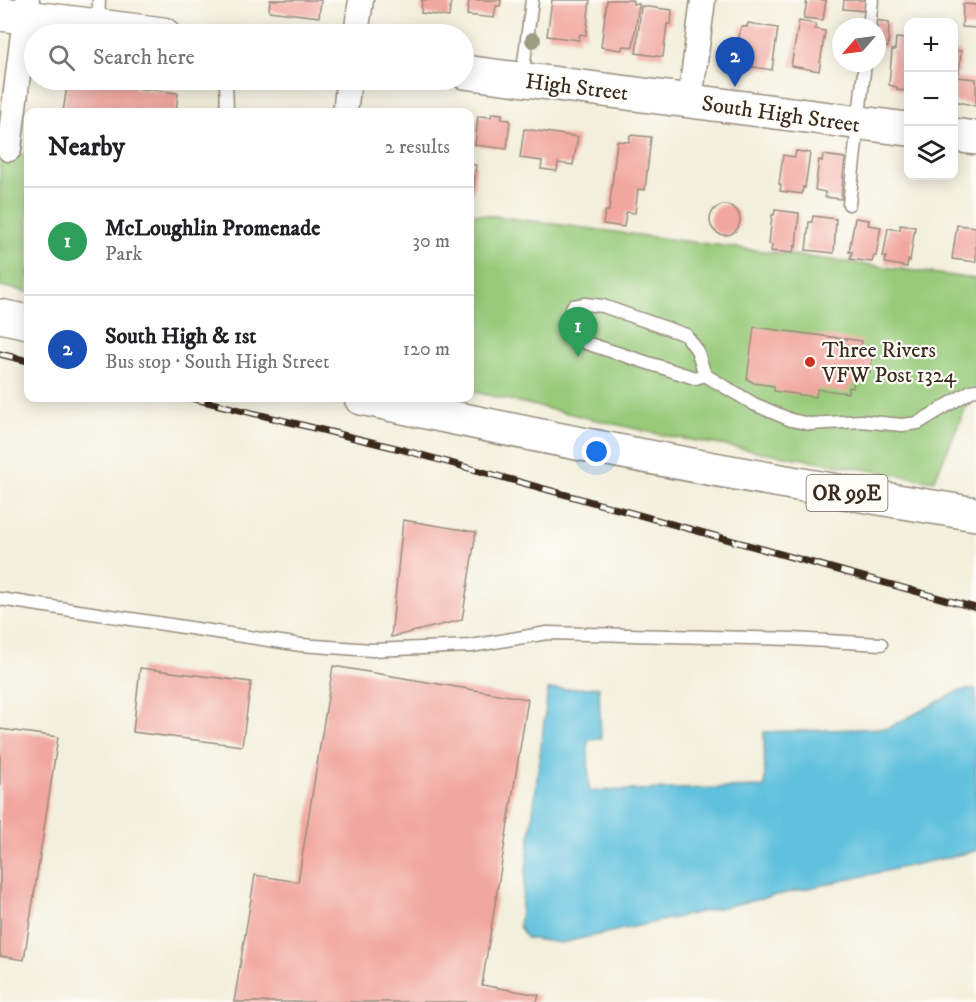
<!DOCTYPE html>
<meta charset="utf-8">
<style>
body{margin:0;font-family:"IM FELL DW Pica",serif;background:#f6f6f6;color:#202124}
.controls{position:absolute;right:18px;top:18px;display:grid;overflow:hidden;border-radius:12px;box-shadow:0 3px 15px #0003}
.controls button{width:54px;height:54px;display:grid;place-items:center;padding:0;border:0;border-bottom:2px solid #e0e0e0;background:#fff;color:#202124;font:30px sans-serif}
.compass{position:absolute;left:832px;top:18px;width:54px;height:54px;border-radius:50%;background:#fff;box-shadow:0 3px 15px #0003;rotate:242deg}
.you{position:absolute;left:597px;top:452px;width:21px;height:21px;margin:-15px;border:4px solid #fff;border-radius:50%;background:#1a73e8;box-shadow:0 0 0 9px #1a73e833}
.badge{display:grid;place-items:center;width:39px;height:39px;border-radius:50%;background:#d93025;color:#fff;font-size:20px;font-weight:700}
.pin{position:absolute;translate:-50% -50px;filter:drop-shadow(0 2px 3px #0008)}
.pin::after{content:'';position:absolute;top:32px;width:21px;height:18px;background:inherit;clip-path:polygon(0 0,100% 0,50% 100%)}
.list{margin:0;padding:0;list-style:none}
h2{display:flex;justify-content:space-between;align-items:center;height:78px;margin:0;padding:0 24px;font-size:26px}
h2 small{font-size:20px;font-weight:400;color:#757577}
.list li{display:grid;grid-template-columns:39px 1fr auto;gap:18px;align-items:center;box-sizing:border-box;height:108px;padding:0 24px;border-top:2px solid #e0e0e0}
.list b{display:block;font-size:22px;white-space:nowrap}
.list p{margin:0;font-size:20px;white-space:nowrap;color:#757577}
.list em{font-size:20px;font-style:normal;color:#757577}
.icon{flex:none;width:33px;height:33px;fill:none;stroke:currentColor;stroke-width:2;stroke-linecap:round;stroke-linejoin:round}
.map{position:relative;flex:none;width:976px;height:1002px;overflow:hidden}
.search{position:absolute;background:#fff;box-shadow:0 3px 15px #0003;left:24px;top:24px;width:450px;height:66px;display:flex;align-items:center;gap:15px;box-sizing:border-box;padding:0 21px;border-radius:33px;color:#757577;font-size:22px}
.panel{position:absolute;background:#fff;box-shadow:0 3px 15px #0003;left:24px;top:108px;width:450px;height:294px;border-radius:12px}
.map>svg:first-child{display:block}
</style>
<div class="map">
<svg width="976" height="1002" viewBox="0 0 976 1002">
<rect width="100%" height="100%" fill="#fdfcf7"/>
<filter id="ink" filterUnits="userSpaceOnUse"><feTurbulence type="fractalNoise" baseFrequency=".0167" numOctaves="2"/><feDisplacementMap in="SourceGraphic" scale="12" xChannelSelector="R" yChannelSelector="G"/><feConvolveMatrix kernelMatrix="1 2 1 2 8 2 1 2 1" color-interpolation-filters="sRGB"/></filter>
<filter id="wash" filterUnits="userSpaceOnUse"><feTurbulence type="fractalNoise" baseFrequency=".008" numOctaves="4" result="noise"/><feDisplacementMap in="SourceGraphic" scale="24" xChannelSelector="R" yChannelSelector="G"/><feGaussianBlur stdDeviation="1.35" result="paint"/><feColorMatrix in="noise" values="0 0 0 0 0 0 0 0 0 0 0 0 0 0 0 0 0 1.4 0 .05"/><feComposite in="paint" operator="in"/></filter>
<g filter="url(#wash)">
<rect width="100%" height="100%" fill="#f3efdc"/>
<g fill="#98ca7a" stroke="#6a7a4c" stroke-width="1.5">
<path d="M0,151L28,155V292L0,286Z"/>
<path d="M470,213L976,279V384L934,481L667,436L470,391Z"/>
</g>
<path fill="#5fc1dd" stroke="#4d767e" stroke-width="1.5" d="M599,687L601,739L588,740L589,791L765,787L764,732L888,728L959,691L976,689V851L561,943L526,938L519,926L548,690Z"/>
<g id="blocks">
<g fill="#f1a69f">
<path d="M270,0H321L319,17L269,11Z"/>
<path d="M422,0H451L449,17L421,13Z"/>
<path d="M469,0H501L500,6H496L494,18L467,15Z"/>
<path d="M552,0H590L586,35L580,34L579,40L547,36Z"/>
<path d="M607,0H633V4H639L633,47L623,46L621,50L601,47Z"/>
<path d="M807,0H826L823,20L804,18Z"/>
<path d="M844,0H866L865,11L843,9Z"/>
<path d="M963,4L976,5V28L962,27Z"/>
<path d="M641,6L672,10L671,24H667L663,57L636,53Z"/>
<path d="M874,20L889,22L888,47H877V27H874Z"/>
<path d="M799,21L816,24L815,29L825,31L819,71L791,66Z"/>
<path d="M748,23L778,28L772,70L735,64L741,26L747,27Z"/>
<path d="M896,38L908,39V91L897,90V87L889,85L892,50H895Z"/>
<path d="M954,51H961L959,73H954Z"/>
<path d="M956,77L976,79V106L954,101V79Z"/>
<path d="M68,80H136L135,88L178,93L176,112H63Z"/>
<path d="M492,113L502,114V119L510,120L507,149L475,145L478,116L491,117Z"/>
<path d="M524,129L578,137L573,165L558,163L557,171L541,169L542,161L520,158Z"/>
<path d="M630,135L651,137L645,190L638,189L635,213L626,212L624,227L603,224L605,211H609L617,141L629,142Z"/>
<path d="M796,151L810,153L805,188L803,187L802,194L780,191L781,185L779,184L783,155L795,157Z"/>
<path d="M823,155L845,158L841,199L825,197V192L815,190L819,160L822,161Z"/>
<path d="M470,164L476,165L473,195H470Z"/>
<circle cx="725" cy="220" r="15"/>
<path d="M775,210L799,213L796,247L794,246L793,253L771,251L772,245L769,244L772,215H774Z"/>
<path d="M813,216L836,219L834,253L806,250L809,222H812Z"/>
<path d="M855,218L869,220L868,225L881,227L876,256H874L872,262L850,259L852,252H849Z"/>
<path d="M900,225L915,227L910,261L908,260L907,267L885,263L886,257H883L888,228L900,230Z"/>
<path d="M957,225L976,227V262L952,259Z"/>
<path d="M754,327L862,341L860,353L873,354L870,372L855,370L853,388L849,387L848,393L817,389L816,397L774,391V386L754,383L747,379Z"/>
<path d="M403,520L476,532L462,620L391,637Z"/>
<path d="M333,666L528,699L482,985L539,995L537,1002H234L255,875L298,882Z"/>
<path d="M140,668L251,682L242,746L133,732Z"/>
<path d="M0,729L58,737L24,960L0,956Z"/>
</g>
</g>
</g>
<g filter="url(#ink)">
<use href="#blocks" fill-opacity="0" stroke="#978c7d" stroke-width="1.5"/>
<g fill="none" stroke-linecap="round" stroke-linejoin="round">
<g stroke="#978c7d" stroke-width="15">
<g id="lane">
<path d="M98,25L99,0"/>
<path d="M869,27L872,0"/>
<path d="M522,78L532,0"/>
<path d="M226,80L227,112"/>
<path d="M849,204L865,63"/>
<path d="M705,375L695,378L586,343C568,334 562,327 573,306L585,304L603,306L686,335L697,350L705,375L754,404L791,420L810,424L861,421L902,425L918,423L971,391L976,390"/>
<path d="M0,599L301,645L372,650L471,646L547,633L792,639L881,644"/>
</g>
</g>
<g stroke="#978c7d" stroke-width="27">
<g id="street">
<path d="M356,34L361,0"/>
<path d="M690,101L703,0"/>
<path d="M345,112L349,80"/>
<path d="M9,149L27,0"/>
</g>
</g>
<g stroke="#978c7d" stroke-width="36">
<g id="secondary">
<path d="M0,14L163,34"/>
<path d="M464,72L908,129"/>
<path d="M954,135L976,138"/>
</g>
</g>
<g stroke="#978c7d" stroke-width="36">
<g id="highway">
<path d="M0,316L28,322"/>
<path d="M361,398C565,443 770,481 976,514"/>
</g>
</g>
<use href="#lane" stroke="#fff" stroke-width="12"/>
<use href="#street" stroke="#fff" stroke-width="24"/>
<use href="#secondary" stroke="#fff" stroke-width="33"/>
<use href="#highway" stroke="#fff" stroke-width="33"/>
<g stroke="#3b2a1e" stroke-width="7">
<g id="rail">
<path d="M0,354L28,361"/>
<path d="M191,398L400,449L976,608"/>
</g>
</g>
<use href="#rail" stroke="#fdfcf7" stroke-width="4.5" stroke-dasharray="14" stroke-linecap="butt"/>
</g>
<circle fill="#9d9d83" cx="533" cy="40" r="8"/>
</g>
<circle fill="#c8321e" stroke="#fdfcf7" stroke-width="2" cx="810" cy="362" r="6"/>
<g text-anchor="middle" stroke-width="4.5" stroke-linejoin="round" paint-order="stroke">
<rect fill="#fdfcf7" stroke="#75695f" stroke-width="1.5" x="806.5" y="475" width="81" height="36" rx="4.5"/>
<g font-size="21" font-weight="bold" fill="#3b2a1e">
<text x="847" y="500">OR 99E</text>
</g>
<g font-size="22" fill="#3b2a1e" stroke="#fdfcf7">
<text transform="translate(577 86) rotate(7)" y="8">High Street</text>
<text transform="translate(781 113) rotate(8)" y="8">South High Street</text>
</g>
<g font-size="22" fill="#3b2a1e" stroke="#fdfcf7" text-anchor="start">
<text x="822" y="357">Three Rivers<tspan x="822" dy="25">VFW Post 1324</tspan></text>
</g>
</g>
</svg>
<div class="controls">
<button>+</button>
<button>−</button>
<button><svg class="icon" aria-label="layers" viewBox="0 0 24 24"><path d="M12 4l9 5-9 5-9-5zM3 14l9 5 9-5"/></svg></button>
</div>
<svg class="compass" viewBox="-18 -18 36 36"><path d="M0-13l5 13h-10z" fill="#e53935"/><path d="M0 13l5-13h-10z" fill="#757577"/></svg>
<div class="you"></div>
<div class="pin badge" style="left:578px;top:357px;background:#2e9e5b">1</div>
<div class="pin badge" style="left:735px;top:87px;background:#1a4fb4">2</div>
<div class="search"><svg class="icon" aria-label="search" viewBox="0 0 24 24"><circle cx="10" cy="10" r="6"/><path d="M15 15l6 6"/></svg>Search here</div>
<section class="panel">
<h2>Nearby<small>2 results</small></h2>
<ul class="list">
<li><span class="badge" style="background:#2e9e5b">1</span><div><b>McLoughlin Promenade</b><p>Park</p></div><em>30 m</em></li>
<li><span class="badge" style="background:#1a4fb4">2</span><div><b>South High &amp; 1st</b><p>Bus stop · South High Street</p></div><em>120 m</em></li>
</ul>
</section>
</div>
